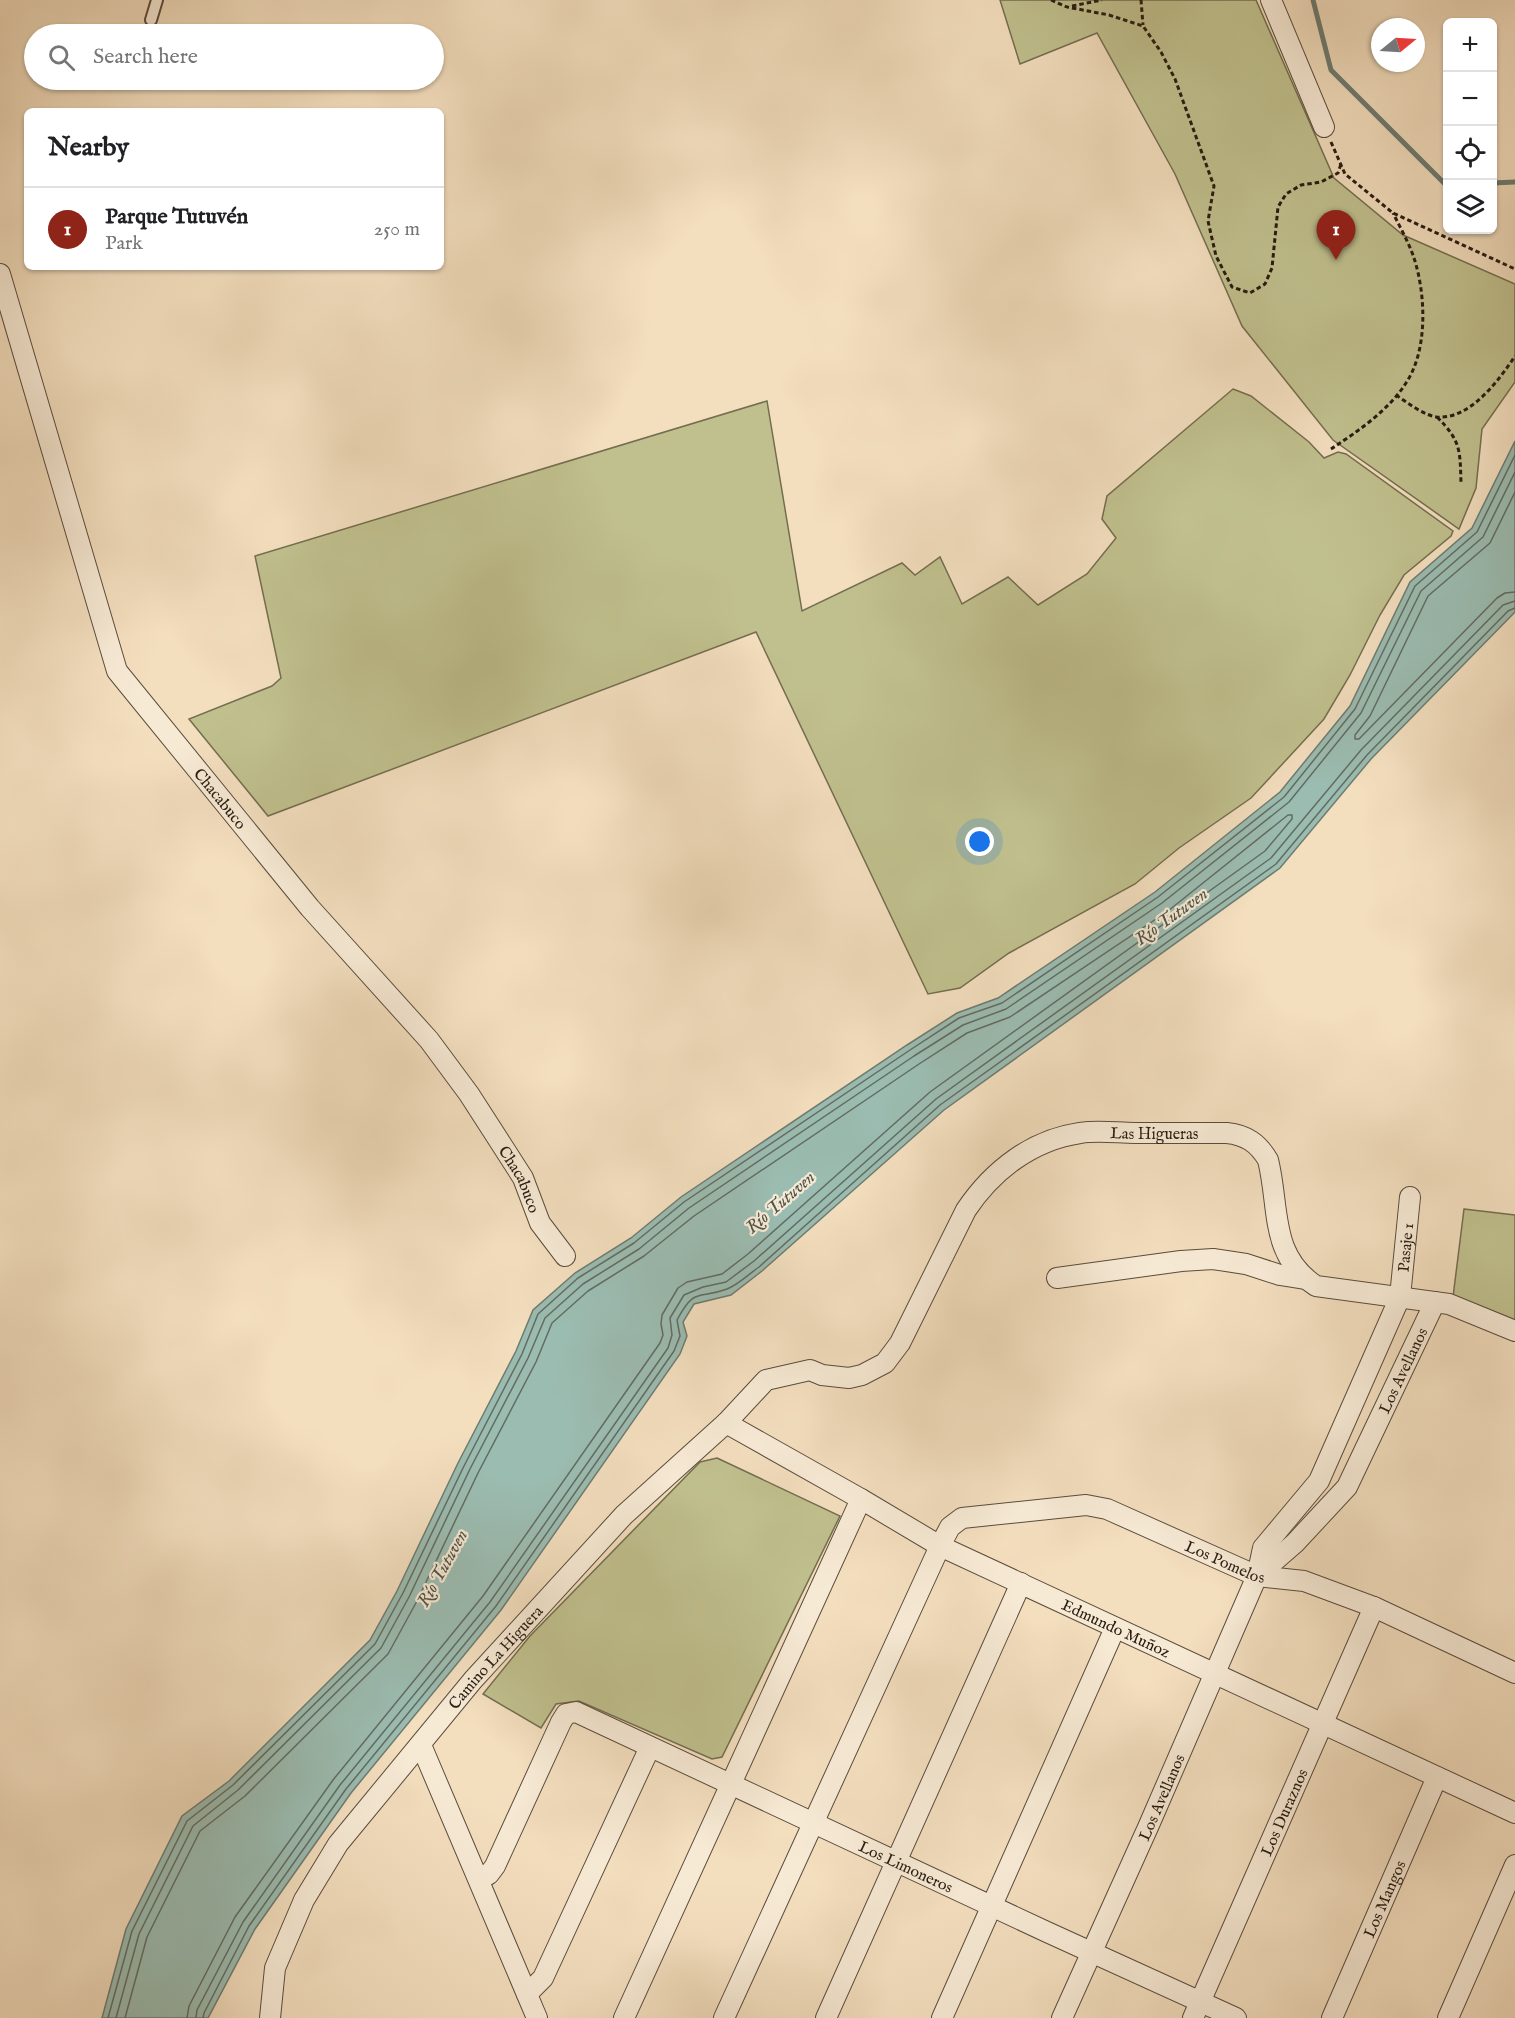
<!DOCTYPE html>
<meta charset="utf-8">
<style>
body{margin:0;font-family:"IM FELL English",serif;background:#f6f6f6;color:#202124}
.controls{position:absolute;right:18px;top:18px;display:grid;overflow:hidden;border-radius:9px;box-shadow:0 2px 4px #0004}
.controls button{width:54px;height:54px;display:grid;place-items:center;padding:0;border:0;border-bottom:2px solid #e0e0e0;background:#fff;color:#202124;font:30px sans-serif}
.compass{position:absolute;left:1371px;top:18px;width:54px;height:54px;border-radius:50%;background:#fff;box-shadow:0 2px 4px #0004;rotate:72deg}
.you{position:absolute;left:980px;top:842px;width:21px;height:21px;margin:-15px;border:4px solid #fff;border-radius:50%;background:#1a73e8;box-shadow:0 0 0 9px #1a73e833}
.badge{display:grid;place-items:center;width:39px;height:39px;border-radius:50%;background:#8f2418;color:#fff;font-size:20px;font-weight:700}
.pin{position:absolute;translate:-50% -50px;filter:drop-shadow(0 2px 3px #0008)}
.pin::after{content:'';position:absolute;top:32px;width:21px;height:18px;background:inherit;clip-path:polygon(0 0,100% 0,50% 100%)}
.list{margin:0;padding:0;list-style:none}
h2{display:flex;justify-content:space-between;align-items:center;height:78px;margin:0;padding:0 24px;font-size:26px}
h2 small{font-size:20px;font-weight:400;color:#757577}
.list li{display:grid;grid-template-columns:39px 1fr auto;gap:18px;align-items:center;box-sizing:border-box;height:84px;padding:0 24px;border-top:2px solid #e0e0e0}
.list b{display:block;font-size:22px;white-space:nowrap}
.list p{margin:0;font-size:20px;white-space:nowrap;color:#757577}
.list em{font-size:20px;font-style:normal;color:#757577}
.icon{flex:none;width:33px;height:33px;fill:none;stroke:currentColor;stroke-width:2;stroke-linecap:round;stroke-linejoin:round}
.map{position:relative;flex:none;width:1515px;height:2018px;overflow:hidden}
.search{position:absolute;background:#fff;box-shadow:0 2px 4px #0004;left:24px;top:24px;width:420px;height:66px;display:flex;align-items:center;gap:15px;box-sizing:border-box;padding:0 21px;border-radius:33px;color:#757577;font-size:22px}
.panel{position:absolute;background:#fff;box-shadow:0 2px 4px #0004;left:24px;top:108px;width:420px;height:162px;border-radius:9px}
.map>svg:first-child{display:block}
</style>
<div class="map">
<svg width="1515" height="2018" viewBox="0 0 1515 2018">
<rect width="100%" height="100%" fill="#f3debe"/>
<filter id="stains"><feTurbulence type="fractalNoise" baseFrequency=".00333" numOctaves="4"/><feColorMatrix values="0 0 0 0 .2 0 0 0 0 .09 0 0 0 0 .02 0 0 0 .5 -.17"/></filter>
<radialGradient id="worn" r=".72"><stop offset=".6" stop-color="#630" stop-opacity="0"/><stop offset="1" stop-color="#630" stop-opacity=".3"/></radialGradient>
<g fill="#c0c08e" stroke="#746e50" stroke-width="1.5">
<path d="M1000,0H1256L1334,178L1403,235L1515,284V382L1482,429L1476,488L1459,529L1333,440L1242,326L1175,174L1097,33L1020,64Z"/>
<path d="M1233,389L1251,396L1309,442L1324,458L1338,452L1346,454L1453,531L1451,536L1404,575L1380,615L1350,675L1324,719L1251,798L1179,848L1135,884L1009,953L960,988L928,994L756,632L268,816L189,719L272,686L281,678L255,556L767,401L802,611L902,563L915,575L940,557L962,604L1008,577L1038,605L1087,574L1116,538L1102,519L1107,496Z"/>
<path d="M1464,1209L1515,1215V1324L1453,1297Z"/>
<path d="M717,1458L840,1516L722,1757L712,1759L579,1701L556,1704L541,1728L483,1694L530,1636L700,1462Z"/>
</g>
<path fill="#9bbcb1" stroke="#6d7c71" stroke-width="1.5" d="M1515,441V612L1371,759L1280,868L944,1110L762,1271L731,1295L694,1304L683,1322L687,1336L680,1354L501,1610L351,1793L255,1929L208,2018H102L126,1929L182,1816L229,1781L370,1640L397,1591L458,1463L516,1351L533,1310L575,1273L631,1238L681,1197L907,1045L957,1013L998,998L1155,892L1280,792L1350,706L1410,582L1472,528Z"/>
<g fill="none" stroke-linecap="round" stroke-linejoin="round">
<g stroke="#626c62" stroke-width="1.5">
<path d="M1515,492L1490,543L1428,596L1370,716L1355,735V739H1359L1497,598L1505,593L1515,592"/>
<path d="M108,2018L132,1931L187,1821L233,1785L375,1644L403,1593L464,1466L522,1354L538,1314L578,1278L634,1243L684,1202L910,1050L959,1018L1002,1003L1158,897L1284,797L1355,709L1415,586L1477,532L1515,455"/>
<path d="M116,2018L139,1934L193,1826L238,1790L381,1648L409,1597L470,1469L528,1358L545,1318L583,1284L639,1249L689,1208L914,1056L963,1025L1006,1009L1162,903L1289,802L1361,713L1421,591L1483,537L1515,472"/>
<path d="M125,2018L147,1937L200,1831L245,1796L388,1654L417,1601L478,1473L536,1362L552,1323L588,1291L644,1256L694,1216L919,1064L967,1033L1010,1017L1168,911L1288,815H1292V819L1265,851L930,1092L748,1254L722,1274L687,1282L678,1288L662,1315L661,1324L663,1335L660,1343L483,1596L333,1780L235,1917L189,2006L187,2018"/>
<path d="M196,2018L197,2010L243,1922L340,1785L490,1602L668,1348L672,1335L670,1318L684,1295L703,1287L726,1282L754,1261L936,1099L1271,858L1361,750L1503,605L1515,601"/>
<path d="M203,2018L204,2013L249,1926L346,1789L496,1606L674,1351L680,1336L677,1320C695,1286 698,1300 727,1289C738,1285 749,1274 759,1267L940,1105L1276,864L1367,755L1508,611L1515,608"/>
</g>
<g stroke="#6d7c71" stroke-width="5">
<path d="M1313,0L1331,70L1444,183H1448"/>
<path d="M1492,183L1515,182"/>
</g>
<g stroke="#5b4c3d" stroke-width="14">
<path id="lane" d="M151,20L157,0"/>
</g>
<g stroke="#5b4c3d" stroke-width="22">
<g id="street">
<path d="M1271,0L1324,127"/>
<path id="s1" d="M0,274L117,671L310,908L429,1040L469,1094L498,1139L523,1178L540,1223L565,1256"/>
<path d="M1057,1278L1181,1261L1213,1259L1246,1264L1280,1275L1305,1279"/>
<path id="s2" d="M726,1423L861,1499L940,1546L1515,1813"/>
<path id="s3" d="M1257,1576L1295,1543L1347,1487L1435,1302"/>
<path d="M421,1745L537,2018"/>
<path id="s4" d="M479,1880L489,1874L495,1866L561,1722L566,1714L576,1712L1047,1932L1236,2018"/>
<path d="M527,1994L543,1978L650,1747"/>
<path id="s5" d="M270,2018L275,1968L304,1900L338,1844L473,1680L624,1515L726,1423L766,1380L810,1370L822,1375L849,1378L862,1375L885,1363L900,1343L966,1210C993,1170 1032,1140 1080,1133C1098,1130 1118,1133 1135,1133C1166,1133 1196,1133 1227,1133C1246,1135 1258,1143 1268,1160C1280,1208 1269,1255 1316,1286L1449,1304L1515,1331"/>
<path d="M624,2018L861,1499"/>
<path id="s6" d="M724,2018L940,1546L950,1527L962,1518L1086,1505L1107,1509L1257,1576L1304,1581L1374,1607L1515,1673"/>
<path d="M826,2018L1021,1583"/>
<path d="M942,2018L1115,1628"/>
<path id="s7" d="M1062,2018L1149,1825L1257,1576L1263,1548L1319,1481L1400,1297L1410,1197"/>
<path id="s8" d="M1193,2018L1374,1607"/>
<path id="s9" d="M1332,2018L1437,1777"/>
<path d="M1448,2018L1515,1865"/>
</g>
</g>
<g stroke="#281c12" stroke-width="3" stroke-dasharray="4.5 3" stroke-linecap="butt">
<path d="M1051,0L1067,7L1109,15L1143,26L1161,52L1175,79L1214,186L1208,221L1216,256L1232,287L1250,293L1265,284L1272,268L1278,207L1286,194L1301,185L1321,182L1338,173L1341,164"/>
<path d="M1141,0L1143,25"/>
<path d="M1072,6L1102,0"/>
<path d="M1331,142L1345,174L1393,213L1515,269"/>
<path d="M1396,395C1408,403 1423,415 1437,417C1470,420 1500,379 1515,356"/>
<path d="M1437,417C1461,441 1460,450 1461,483"/>
<path d="M1331,449C1357,432 1389,410 1406,383C1428,350 1426,295 1414,258C1409,243 1400,227 1393,213"/>
</g>
<use href="#lane" stroke="#f7ead5" stroke-width="10"/>
<use href="#street" stroke="#f7ead5" stroke-width="20"/>
</g>
<g text-anchor="middle" stroke-width="4.5" stroke-linejoin="round" paint-order="stroke">
<g font-size="16" fill="#281c12" stroke="#f7ead5">
<text dy="6" stroke="none"><textPath href="#s1" startOffset="578">Chacabuco</textPath></text>
<text dy="6" stroke="none"><textPath href="#s5" startOffset="1336">Las Higueras</textPath></text>
<text dy="6" stroke="none"><textPath href="#s1" startOffset="1064">Chacabuco</textPath></text>
<text dy="6" stroke="none"><textPath href="#s7" startOffset="850">Pasaje 1</textPath></text>
<text dy="6" stroke="none"><textPath href="#s3" startOffset="256">Los Avellanos</textPath></text>
<text dy="6" stroke="none"><textPath href="#s6" startOffset="831">Los Pomelos</textPath></text>
<text dy="6" stroke="none"><textPath href="#s2" startOffset="441">Edmundo Muñoz</textPath></text>
<text dy="6" stroke="none"><textPath href="#s5" startOffset="434">Camino La Higuera</textPath></text>
<text dy="6" stroke="none"><textPath href="#s7" startOffset="242">Los Avellanos</textPath></text>
<text dy="6" stroke="none"><textPath href="#s8" startOffset="225">Los Duraznos</textPath></text>
<text dy="6" stroke="none"><textPath href="#s4" startOffset="564">Los Limoneros</textPath></text>
<text dy="6" stroke="none"><textPath href="#s9" startOffset="130">Los Mangos</textPath></text>
</g>
<g font-size="18" font-style="italic" fill="#50544a" stroke="#f7ead5">
<text transform="translate(1171 916) rotate(-36)" y="6">Río Tutuven</text>
<text transform="translate(780 1202) rotate(-41)" y="6">Río Tutuven</text>
<text transform="translate(442 1568) rotate(-61)" y="6">Río Tutuven</text>
</g>
</g>
<rect width="100%" height="100%" filter="url(#stains)"/>
<rect width="100%" height="100%" fill="url(#worn)"/>
</svg>
<div class="controls">
<button>+</button>
<button>−</button>
<button><svg class="icon" aria-label="locate" viewBox="0 0 24 24"><circle cx="12" cy="12" r="6"/><path d="M12 2v4M12 18v4M2 12h4M18 12h4"/></svg></button>
<button><svg class="icon" aria-label="layers" viewBox="0 0 24 24"><path d="M12 4l9 5-9 5-9-5zM3 14l9 5 9-5"/></svg></button>
</div>
<svg class="compass" viewBox="-18 -18 36 36"><path d="M0-13l5 13h-10z" fill="#e53935"/><path d="M0 13l5-13h-10z" fill="#757577"/></svg>
<div class="you"></div>
<div class="pin badge" style="left:1336px;top:260px">1</div>
<div class="search"><svg class="icon" aria-label="search" viewBox="0 0 24 24"><circle cx="10" cy="10" r="6"/><path d="M15 15l6 6"/></svg>Search here</div>
<section class="panel">
<h2>Nearby<small></small></h2>
<ul class="list">
<li><span class="badge">1</span><div><b>Parque Tutuvén</b><p>Park</p></div><em>250 m</em></li>
</ul>
</section>
</div>
